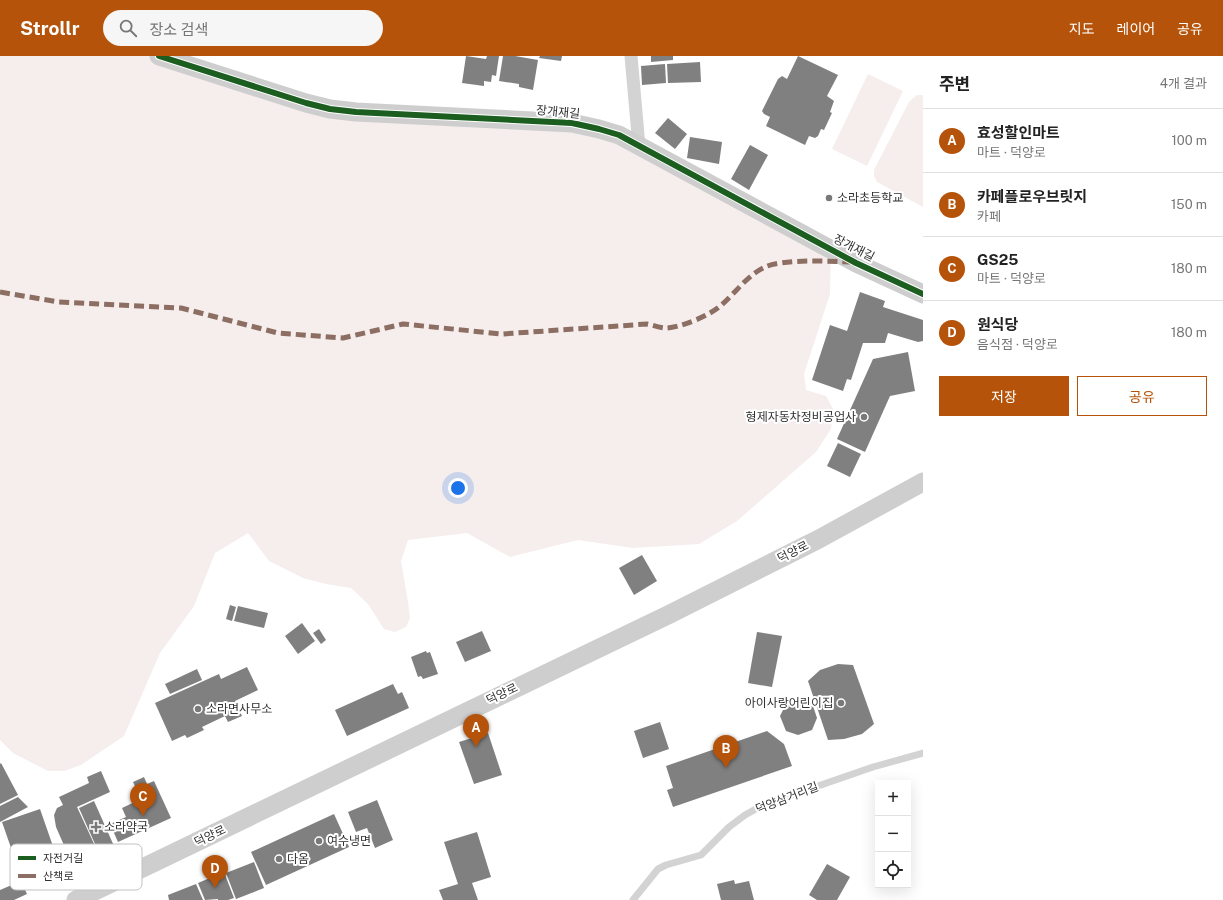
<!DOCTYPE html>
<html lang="ko">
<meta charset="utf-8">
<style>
body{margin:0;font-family:"Public Sans","Noto Sans KR",sans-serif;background:#f6f6f6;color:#222}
.controls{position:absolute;right:12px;bottom:12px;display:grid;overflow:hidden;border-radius:0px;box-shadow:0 4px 16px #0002}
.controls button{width:36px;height:36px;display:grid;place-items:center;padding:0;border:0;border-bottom:1px solid #e0e0e0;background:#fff;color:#222;font:20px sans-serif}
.you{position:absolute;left:458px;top:432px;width:14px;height:14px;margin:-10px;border:3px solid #fff;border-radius:50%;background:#1a73e8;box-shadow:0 0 0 6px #1a73e833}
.badge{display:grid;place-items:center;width:26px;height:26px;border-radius:50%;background:#b45309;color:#fff;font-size:13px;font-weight:700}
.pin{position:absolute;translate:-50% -33px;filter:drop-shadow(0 1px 2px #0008)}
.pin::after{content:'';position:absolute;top:21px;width:14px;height:12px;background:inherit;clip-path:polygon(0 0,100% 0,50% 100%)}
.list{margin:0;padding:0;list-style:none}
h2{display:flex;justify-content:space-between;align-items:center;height:52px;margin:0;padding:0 16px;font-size:17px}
h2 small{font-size:13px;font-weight:400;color:#767676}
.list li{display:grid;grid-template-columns:26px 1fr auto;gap:12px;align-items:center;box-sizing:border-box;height:64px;padding:0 16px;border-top:1px solid #e0e0e0}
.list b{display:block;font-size:15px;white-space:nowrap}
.list p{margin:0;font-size:13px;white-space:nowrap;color:#767676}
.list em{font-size:13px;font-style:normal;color:#767676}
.actions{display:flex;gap:8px;padding:12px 16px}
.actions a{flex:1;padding:9px 0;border:1px solid #b45309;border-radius:0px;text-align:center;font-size:14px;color:#b45309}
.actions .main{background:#b45309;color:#fff}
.icon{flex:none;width:22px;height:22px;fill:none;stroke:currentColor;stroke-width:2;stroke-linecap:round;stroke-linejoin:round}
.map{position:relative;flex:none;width:923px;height:844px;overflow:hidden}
header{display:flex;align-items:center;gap:24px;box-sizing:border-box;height:56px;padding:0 20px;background:#b45309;color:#fff}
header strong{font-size:19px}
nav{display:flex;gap:22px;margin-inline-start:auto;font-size:14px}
.search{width:280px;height:36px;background:#f6f6f6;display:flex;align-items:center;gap:10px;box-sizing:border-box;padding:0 14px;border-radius:22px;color:#767676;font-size:15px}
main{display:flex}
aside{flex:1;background:#fff}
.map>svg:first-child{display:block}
</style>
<header>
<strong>Strollr</strong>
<div class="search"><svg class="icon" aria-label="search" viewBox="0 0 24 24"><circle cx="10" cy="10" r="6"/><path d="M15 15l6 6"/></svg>장소 검색</div>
<nav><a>지도</a><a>레이어</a><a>공유</a></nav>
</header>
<main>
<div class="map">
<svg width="923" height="844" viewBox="0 0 923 844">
<rect width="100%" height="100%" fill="#fff"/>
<g fill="#f6eded">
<path d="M0,0H160L306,47L599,73L831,193L830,238L804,318L806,334L826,340L833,353L831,373L816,396L737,465L699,488L633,492L578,484L510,501L467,477L408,484L401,505L408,546L410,562L406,571L395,576L384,573L368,548L351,532L326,528L303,522L269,505L248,477L215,497L194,550L160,597L124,680L81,709L64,715H48L13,697L0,684Z"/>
<path d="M868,18L903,35L867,110L832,93Z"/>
<path d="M917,39H923V151L877,126L874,120V114L909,46Z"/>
</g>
<g fill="#808080">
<path d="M466,0L486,3L487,0H499L496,20L492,19L491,26L484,25V30L462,27Z"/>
<path d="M503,0H515L538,4L533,34L519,31V28L499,25Z"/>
<path d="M540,0H562L561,5L539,2Z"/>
<path d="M651,0H673V4L651,6Z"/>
<path d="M798,0L838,19L827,40L834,45L830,56L832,57L824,74L821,73L818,80L815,82L809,80L805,89L766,70L770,61L764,58L762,55L778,23L782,20L787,23Z"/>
<path d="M700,6L701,26L668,27L667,8Z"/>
<path d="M665,8L666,27L642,29L641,10Z"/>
<path d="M668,62L687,78L675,93L655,77Z"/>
<path d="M690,81L722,86L719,108L687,102Z"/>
<path d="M750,89L768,99L749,134L731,123Z"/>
<path d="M860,236L885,245L883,251L923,264V285L918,286L888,277L885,287H863L851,324L847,323L843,335L812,324L830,269L847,275Z"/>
<path d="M908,296L915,335L890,340L865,396L837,383L873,303Z"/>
<path d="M838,387L861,398L850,421L827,410Z"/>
<path d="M642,499L657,525L634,539L619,512Z"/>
<path d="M230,549L236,551L232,565L226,563Z"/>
<path d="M238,550L268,557L264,572L234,565Z"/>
<path d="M302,567L315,585L298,598L285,580Z"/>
<path d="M319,573L326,584L321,588L313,577Z"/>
<path d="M482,575L491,595L465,606L456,586Z"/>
<path d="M757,576L782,580L772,631L748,627Z"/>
<path d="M426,595L427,597L430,596L438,618L423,623L421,620L418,621L411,601Z"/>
<path d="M838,608L853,609L874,668L862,678L844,683L828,684L808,625L820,614Z"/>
<path d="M247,611L258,634L235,645L242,660L228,666L225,660L202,671L204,674L187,682L185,679L172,685L155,647L219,618L221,623Z"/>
<path d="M197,613L202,624L170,638L165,628Z"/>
<path d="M393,628L398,638L402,636L409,652L347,680L335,654Z"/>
<path d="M799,643L812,647L817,662L812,674L798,679L786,675L780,660L786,648Z"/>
<path d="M660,666L669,693L643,702L634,675Z"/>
<path d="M767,675L784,688L792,710L673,751L667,734L673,732L666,710Z"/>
<path d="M488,677L502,719L474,728L459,686Z"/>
<path d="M1,707L18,739L0,748V708Z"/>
<path d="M101,715L110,736L77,751L96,792L70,803L56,771L54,759L57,752L63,749L59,741L89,727L87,721Z"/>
<path d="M144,721L147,728L154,725L171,762L118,786L110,768L126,761L122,752L141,743L133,726Z"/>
<path d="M18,741L28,751L0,766V750Z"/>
<path d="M377,744L393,784L375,792L367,772L356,776L348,756Z"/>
<path d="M94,745L114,790L99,797L79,752Z"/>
<path d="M40,753L63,819L25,832L2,766Z"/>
<path d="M334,758L349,791L266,829L251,796Z"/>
<path d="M477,776L491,821L472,827L478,844H443L439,834L458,828L444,786Z"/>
<path d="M254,806L264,832L236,843L226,817Z"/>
<path d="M827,808L850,821L837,844H817L809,839Z"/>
<path d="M224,816L234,842L228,844H218V843L205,844L198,827Z"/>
<path d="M734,824L735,828L749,825L754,844H721L717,828Z"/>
<path d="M21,825L27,838L14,844H0V834Z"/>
<path d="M196,828L203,844H169L168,839Z"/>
</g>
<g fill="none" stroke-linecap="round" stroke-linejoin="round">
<path stroke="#d3d3d3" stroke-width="7" d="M633,844L658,813L666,809L701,799L729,771L745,759L763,749L873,711L923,697"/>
<path stroke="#d3d3d3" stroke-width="13" d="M631,0L639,90"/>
<g stroke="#cecece" stroke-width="19">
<path d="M159,0L306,47L330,53L356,56L572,67L599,73L619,79L856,207L923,238"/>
<path d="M76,844L670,558L819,483L923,426"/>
</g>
<path stroke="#8d6e63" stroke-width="5" stroke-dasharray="10 5" stroke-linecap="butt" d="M0,236L59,246L181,252L278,277L343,282L403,268L502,278L647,268C653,269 660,272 665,272C680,272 708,260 719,251C735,238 746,220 765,211C782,203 831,205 850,206"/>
<g stroke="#fff" stroke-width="8">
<path id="cycleway" d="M159,0L306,47L330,53L356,56L572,67L599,73L619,79L856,207L923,238"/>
</g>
<use href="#cycleway" stroke="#1b5e20" stroke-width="6"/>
</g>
<g fill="#797979" stroke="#fff" stroke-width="1.5">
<circle cx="829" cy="142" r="4"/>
<circle cx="864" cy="361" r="4"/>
<circle cx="841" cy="647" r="4"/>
<circle cx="198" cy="653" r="4"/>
<path d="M94 765h4v4h4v4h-4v4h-4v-4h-4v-4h4z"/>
<circle cx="319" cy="785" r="4"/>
<circle cx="279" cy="803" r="4"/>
</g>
<g text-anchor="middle" stroke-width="4" stroke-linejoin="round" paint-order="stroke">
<g font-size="12" fill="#313131" stroke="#fff">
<text transform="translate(558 56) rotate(5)" y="4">장개재길</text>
<text transform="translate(854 192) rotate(27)" y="4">장개재길</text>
<text transform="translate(793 496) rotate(-27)" y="4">덕양로</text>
<text transform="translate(502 638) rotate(-26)" y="4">덕양로</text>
<text transform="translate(787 742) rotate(-21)" y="4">덕양삼거리길</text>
<text transform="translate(210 780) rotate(-26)" y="4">덕양로</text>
</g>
<g font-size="12" fill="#313131" stroke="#fff" text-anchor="start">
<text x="837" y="146">소라초등학교</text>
<text x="856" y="365" text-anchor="end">형제자동차정비공업사</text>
<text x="833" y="651" text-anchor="end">아이사랑어린이집</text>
<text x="206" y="657">소라면사무소</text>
<text x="104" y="775">소라약국</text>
<text x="327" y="789">여수냉면</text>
<text x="287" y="807">다옴</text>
</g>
</g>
<rect x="10" y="788" width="132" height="46" rx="6" fill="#fff" stroke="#c1c1c1" stroke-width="1"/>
<rect x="18" y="800" width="18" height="4" fill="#1b5e20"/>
<rect x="18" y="818" width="18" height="4" fill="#8d6e63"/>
<g font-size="11" fill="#313131">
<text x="43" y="806">자전거길</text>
<text x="43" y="824">산책로</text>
</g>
</svg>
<div class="controls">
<button>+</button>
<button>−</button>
<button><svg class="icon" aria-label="locate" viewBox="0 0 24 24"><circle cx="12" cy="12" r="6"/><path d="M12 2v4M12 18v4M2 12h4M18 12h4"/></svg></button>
</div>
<div class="you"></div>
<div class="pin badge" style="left:476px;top:691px">A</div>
<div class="pin badge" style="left:726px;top:712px">B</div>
<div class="pin badge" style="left:143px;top:760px">C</div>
<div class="pin badge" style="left:215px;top:832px">D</div>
</div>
<aside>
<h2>주변<small>4개 결과</small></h2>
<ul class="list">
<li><span class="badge">A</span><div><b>효성할인마트</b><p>마트 · 덕양로</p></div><em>100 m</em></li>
<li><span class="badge">B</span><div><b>카페플로우브릿지</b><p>카페</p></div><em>150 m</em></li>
<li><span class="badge">C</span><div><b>GS25</b><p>마트 · 덕양로</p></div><em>180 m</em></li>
<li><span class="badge">D</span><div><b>원식당</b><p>음식점 · 덕양로</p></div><em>180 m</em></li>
</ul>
<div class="actions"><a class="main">저장</a><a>공유</a></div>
</aside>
</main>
